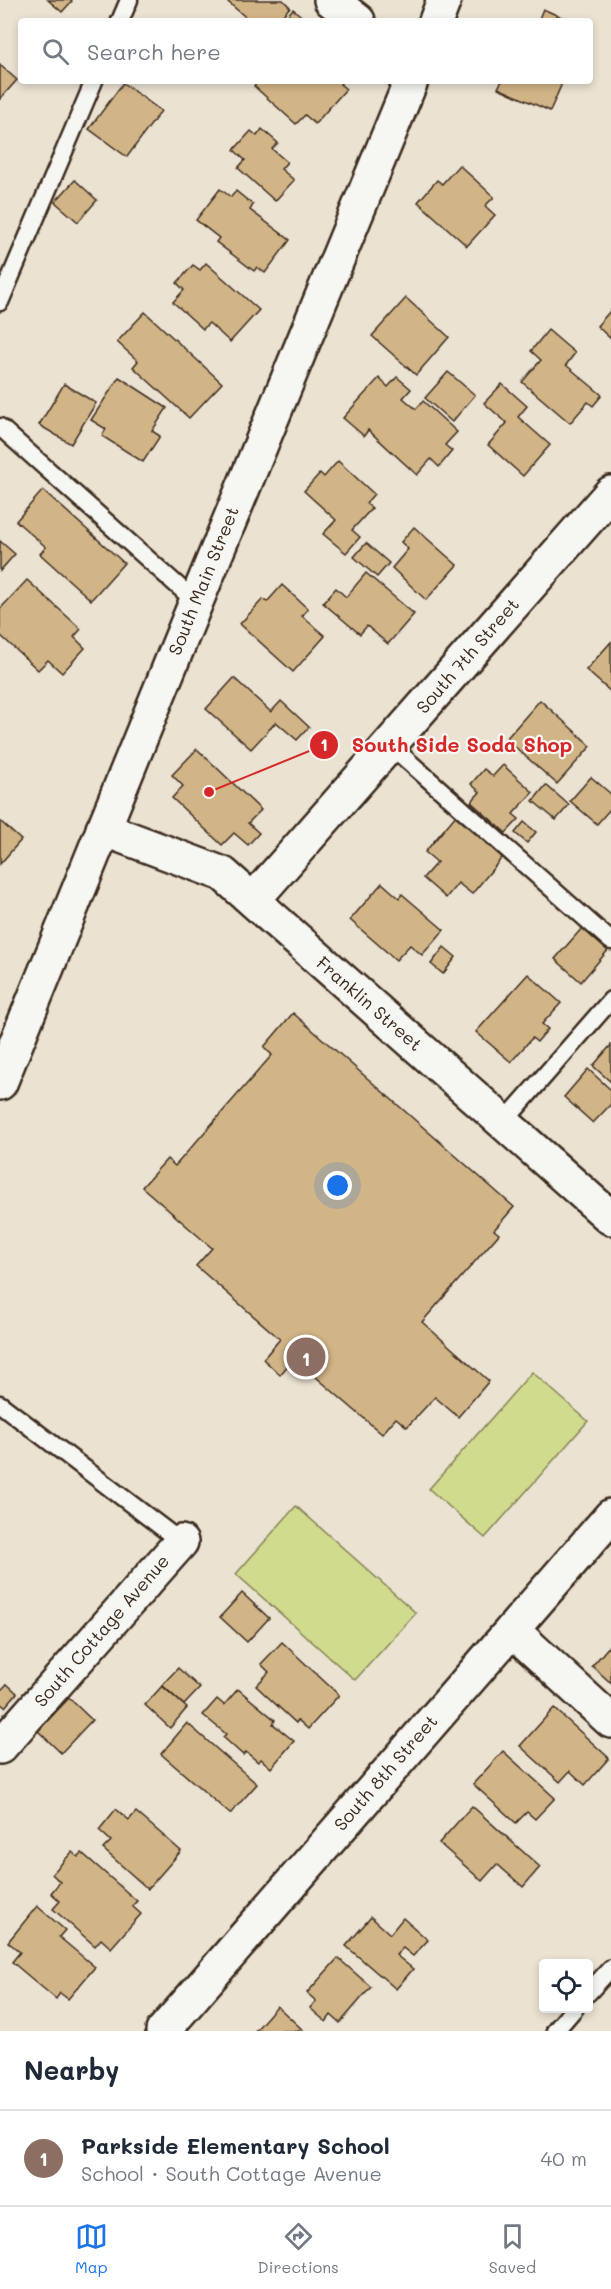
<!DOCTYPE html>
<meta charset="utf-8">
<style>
body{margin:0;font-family:Mali,sans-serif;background:#f6f6f7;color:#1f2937}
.controls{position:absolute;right:18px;bottom:18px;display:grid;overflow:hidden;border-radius:6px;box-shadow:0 3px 9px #0003}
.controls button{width:54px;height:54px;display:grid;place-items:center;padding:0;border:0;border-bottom:2px solid #e0e1e3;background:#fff;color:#1f2937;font:30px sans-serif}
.you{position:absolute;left:338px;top:1186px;width:21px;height:21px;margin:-15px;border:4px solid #fff;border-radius:50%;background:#1a73e8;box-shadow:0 0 0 9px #1a73e833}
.badge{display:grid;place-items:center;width:39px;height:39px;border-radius:50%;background:#1a73e8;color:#fff;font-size:20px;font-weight:700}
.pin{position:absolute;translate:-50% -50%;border:3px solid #fff;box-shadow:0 2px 6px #0006}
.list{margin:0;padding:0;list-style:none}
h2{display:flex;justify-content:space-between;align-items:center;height:78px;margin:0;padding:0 24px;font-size:26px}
h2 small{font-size:20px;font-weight:400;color:#747a83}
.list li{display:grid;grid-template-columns:39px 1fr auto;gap:18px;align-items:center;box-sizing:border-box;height:96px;padding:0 24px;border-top:2px solid #e0e1e3}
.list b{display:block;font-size:22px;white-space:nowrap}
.list p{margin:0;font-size:20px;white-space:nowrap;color:#747a83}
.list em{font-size:20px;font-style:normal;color:#747a83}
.icon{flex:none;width:33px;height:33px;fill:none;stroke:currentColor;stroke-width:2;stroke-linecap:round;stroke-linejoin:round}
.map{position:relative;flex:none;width:611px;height:2031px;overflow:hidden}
.search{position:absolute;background:#fff;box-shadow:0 3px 9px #0003;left:18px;right:18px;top:18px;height:66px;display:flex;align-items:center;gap:15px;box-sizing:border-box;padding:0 21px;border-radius:6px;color:#747a83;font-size:22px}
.sheet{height:174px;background:#fff}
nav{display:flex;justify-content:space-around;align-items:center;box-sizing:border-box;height:84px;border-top:2px solid #e0e1e3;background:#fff;font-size:16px;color:#747a83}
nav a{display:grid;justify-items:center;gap:3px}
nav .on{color:#1a73e8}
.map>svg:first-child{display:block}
</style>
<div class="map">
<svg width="611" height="2031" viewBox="0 0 611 2031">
<rect width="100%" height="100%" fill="#ebe2d2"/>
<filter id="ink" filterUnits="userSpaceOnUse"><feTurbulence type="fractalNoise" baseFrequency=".0167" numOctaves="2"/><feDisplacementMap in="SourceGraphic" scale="12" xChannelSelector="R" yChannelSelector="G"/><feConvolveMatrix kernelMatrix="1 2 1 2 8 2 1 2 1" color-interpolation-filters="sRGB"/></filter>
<g filter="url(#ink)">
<g fill="#d0db8e" stroke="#868256" stroke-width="1.5">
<path d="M532,1372L588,1421L485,1538L429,1489Z"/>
<path d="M296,1506L416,1613L355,1680L236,1574Z"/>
</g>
<g fill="#d2b587" stroke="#3b2a1e" stroke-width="1.5">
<path d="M48,0H71L72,1L62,12Z"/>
<path d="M230,0H283L290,7L278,21H250L228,2Z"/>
<path d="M293,9L307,21H282Z"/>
<path d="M543,9L570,21H538Z"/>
<path d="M0,65L17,80L0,99Z"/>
<path d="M259,81H343L340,84L346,89L315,124L305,115L296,124L254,86Z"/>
<path d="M502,81H563L550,111L498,88Z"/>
<path d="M123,83L161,111L127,157L89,129Z"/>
<path d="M262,129L278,143L272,149L287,162L281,169L294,180L275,201L238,168L245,160L234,150L251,131L257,136Z"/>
<path d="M459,165L494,197L485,206L495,215L467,246L418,202L437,180L442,184Z"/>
<path d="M75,180L97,200L78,222L55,202Z"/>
<path d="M220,189L231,197L236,191L253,205L250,210L290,240L265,273L257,267L254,271L216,242L219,238L196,220Z"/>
<path d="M206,263L259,310L230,342L209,323L203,329L173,302L184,290L177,283L193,265L200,270Z"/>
<path d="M406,298L449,337L416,375L372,336Z"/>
<path d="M611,310V339L597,326Z"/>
<path d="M145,312L222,383L189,418L133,367L138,361L117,342Z"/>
<path d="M548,330L575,353L566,365L602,395L593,406L588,402L570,423L522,382L541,360L531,351Z"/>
<path d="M448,372L475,395L452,422L425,398Z"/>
<path d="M119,377L167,408L152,431L160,436L143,462L102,436L106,429L91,420Z"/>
<path d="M397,377L411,389L403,398L416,409L423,401L457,432L445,445L452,451L439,467L431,459L417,475L368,430L364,436L343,418L379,378L388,387Z"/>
<path d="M64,384L96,403L71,444L39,425Z"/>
<path d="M502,384L527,406L518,417L550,445L523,476L488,445L507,423L484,403Z"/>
<path d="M338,461L374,494L366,503L372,508L352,530L360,537L346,553L323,534L336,520L304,491L320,473L324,477Z"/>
<path d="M43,490L124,563L91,600L40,554L46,547L16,521Z"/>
<path d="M414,527L457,565L426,600L392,568L408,549L401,542Z"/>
<path d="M0,541L15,554L0,571Z"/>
<path d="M366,543L389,563L377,577L354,557Z"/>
<path d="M366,573L414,614L388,644L367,626L360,634L323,603L336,588L346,597Z"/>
<path d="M27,580L81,629L74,637L85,648L62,673L48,660L38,670L0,635V609Z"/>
<path d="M282,585L308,609L302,616L325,636L293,672L240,624L263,599L267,602Z"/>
<path d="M611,642V692L586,670Z"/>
<path d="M234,678L271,712L281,701L309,727L297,740L276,722L251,749L206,709Z"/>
<path d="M540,700L591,746L557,784L506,739Z"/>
<path d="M197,749L261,810L248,823L259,833L248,845L234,833L222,845L172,798L183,786L172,775Z"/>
<path d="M503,765L533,792L513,814L519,819L506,833L471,802L480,792L471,784L484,769L493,776Z"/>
<path d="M591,777L611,794V808L597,824L570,801Z"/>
<path d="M546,785L569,805L556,820L533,801Z"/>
<path d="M457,814L505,854L472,894L458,883L446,898L423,878L437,862L425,852Z"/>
<path d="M0,821L21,840L0,864Z"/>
<path d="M524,822L536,832L527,843L515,833Z"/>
<path d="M382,883L399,898L402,894L444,930L422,955L410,945L396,960L350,920Z"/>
<path d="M583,927L609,949L581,982L555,959Z"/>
<path d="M444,947L456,957L443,974L431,964Z"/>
<path d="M528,974L561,1003L542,1024L548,1029L537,1042L532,1038L511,1062L476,1032Z"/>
<path d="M293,1013L514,1207L494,1230L499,1234L422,1322L489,1381L458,1417L435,1397L407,1427L396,1418L382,1434L294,1358L280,1375L263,1359L280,1339L196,1266L212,1248L142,1187L167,1159L175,1166L272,1055L264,1047Z"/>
<path d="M611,1045V1082L593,1066Z"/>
<path d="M588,1069L611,1090V1104L593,1123L564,1097Z"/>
<path d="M242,1593L269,1618L247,1642L220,1617Z"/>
<path d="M282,1642L339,1695L308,1729L298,1720L296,1723L256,1686L269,1672L261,1664Z"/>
<path d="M611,1644V1683L592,1666Z"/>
<path d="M178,1668L200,1688L184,1705L162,1685Z"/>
<path d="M7,1684L17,1693L5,1707L0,1703V1691Z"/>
<path d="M162,1686L187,1708L170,1728L145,1705Z"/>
<path d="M238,1689L275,1720L273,1724L294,1741L271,1768L261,1759L258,1762L246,1752L243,1755L223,1737L226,1734L203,1715L217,1699L224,1705Z"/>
<path d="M69,1698L92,1720L61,1753L38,1731Z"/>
<path d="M554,1708L609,1758L585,1785L570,1771L560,1782L520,1746Z"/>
<path d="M187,1723L257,1784L230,1814L161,1754Z"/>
<path d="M503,1751L555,1798L535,1819L527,1812L516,1823L473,1784Z"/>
<path d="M472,1806L540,1867L523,1887L497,1864L482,1881L439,1843Z"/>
<path d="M116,1809L129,1820L136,1812L181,1851L148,1889L103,1849L111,1841L99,1830Z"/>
<path d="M72,1852L78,1857L82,1853L137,1901L132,1906L141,1914L111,1948L101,1939L95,1946L53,1909L60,1901L51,1893L60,1882L52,1874Z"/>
<path d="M37,1906L65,1930L59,1937L95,1967L68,1999L60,1993L56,1999L12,1962L20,1952L8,1942Z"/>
<path d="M371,1917L390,1934L403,1918L428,1940L413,1956L403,1948L396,1955L413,1969L396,1989L346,1946Z"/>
<path d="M338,1958L371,1987L340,2023L331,2015L326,2022L310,2008L316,2001L307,1993Z"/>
<path d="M277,2006L304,2031H255Z"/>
</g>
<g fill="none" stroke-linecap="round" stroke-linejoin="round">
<g stroke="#3b2a1e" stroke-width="21">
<g id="service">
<path d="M120,21L129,0"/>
<path d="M0,302L94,81"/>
<path d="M0,427L196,602"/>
<path d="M390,745L611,941"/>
<path d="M504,1122L611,1000"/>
<path d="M0,1404L181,1542"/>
<path d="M588,1993L611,1968"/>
<path d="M555,2031L575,2008"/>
</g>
</g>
<g stroke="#3b2a1e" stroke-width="38">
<g id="minor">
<path d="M331,0L358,21"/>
<path d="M103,829L223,874L611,1218"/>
<path d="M253,900L611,493"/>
<path d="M512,1630L611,1721"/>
<path d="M0,1747L181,1542"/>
<path d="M163,2031L611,1516"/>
</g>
</g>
<g stroke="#3b2a1e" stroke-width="38">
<g id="primary">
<path d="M436,21L444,0"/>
<path d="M0,1083L196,602L411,81"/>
</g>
</g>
<use href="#service" stroke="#f6f6f2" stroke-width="16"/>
<use href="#minor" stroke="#f6f6f2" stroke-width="33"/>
<use href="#primary" stroke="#f6f6f2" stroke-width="33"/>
</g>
</g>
<g text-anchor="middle" stroke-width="4.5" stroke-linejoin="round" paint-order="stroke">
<g font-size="18" fill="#3b2a1e" stroke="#f6f6f2">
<text transform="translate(204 581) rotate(-68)" y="6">South Main Street</text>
<text transform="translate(468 656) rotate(-49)" y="6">South 7th Street</text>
<text transform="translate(369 1004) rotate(41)" y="6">Franklin Street</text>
<text transform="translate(102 1631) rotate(-49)" y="6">South Cottage Avenue</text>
<text transform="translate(386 1773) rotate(-49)" y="6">South 8th Street</text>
</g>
</g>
<path fill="none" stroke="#d62828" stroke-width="2" d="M209 792L324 745"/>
<g fill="#d62828" stroke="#f6f6f2" stroke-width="2">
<circle cx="209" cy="792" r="6"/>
<circle cx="324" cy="745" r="15"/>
</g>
<g font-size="18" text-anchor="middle" font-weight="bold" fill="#fff">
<text x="324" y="751">1</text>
</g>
<g font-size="20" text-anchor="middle" font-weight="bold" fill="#d62828" stroke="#f6f6f2" stroke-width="4.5" stroke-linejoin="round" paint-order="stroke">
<text x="462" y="752">South Side Soda Shop</text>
</g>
</svg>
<div class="controls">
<button><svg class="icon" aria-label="locate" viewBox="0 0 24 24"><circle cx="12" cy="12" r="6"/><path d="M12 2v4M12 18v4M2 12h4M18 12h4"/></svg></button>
</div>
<div class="you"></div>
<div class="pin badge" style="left:306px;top:1357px;background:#8d6e63">1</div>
<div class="search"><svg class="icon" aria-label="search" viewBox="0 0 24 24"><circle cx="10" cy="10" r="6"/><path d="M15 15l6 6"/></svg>Search here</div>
</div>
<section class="sheet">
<h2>Nearby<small></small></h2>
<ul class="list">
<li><span class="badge" style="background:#8d6e63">1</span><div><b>Parkside Elementary School</b><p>School · South Cottage Avenue</p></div><em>40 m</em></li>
</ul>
</section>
<nav>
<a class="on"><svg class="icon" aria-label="map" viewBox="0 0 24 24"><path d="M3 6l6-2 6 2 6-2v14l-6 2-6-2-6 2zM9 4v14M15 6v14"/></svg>Map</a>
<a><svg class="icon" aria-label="directions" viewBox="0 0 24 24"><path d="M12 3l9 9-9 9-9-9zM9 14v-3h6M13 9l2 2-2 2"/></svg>Directions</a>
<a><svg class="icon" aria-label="saved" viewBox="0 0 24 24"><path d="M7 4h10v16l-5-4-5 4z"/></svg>Saved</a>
</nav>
